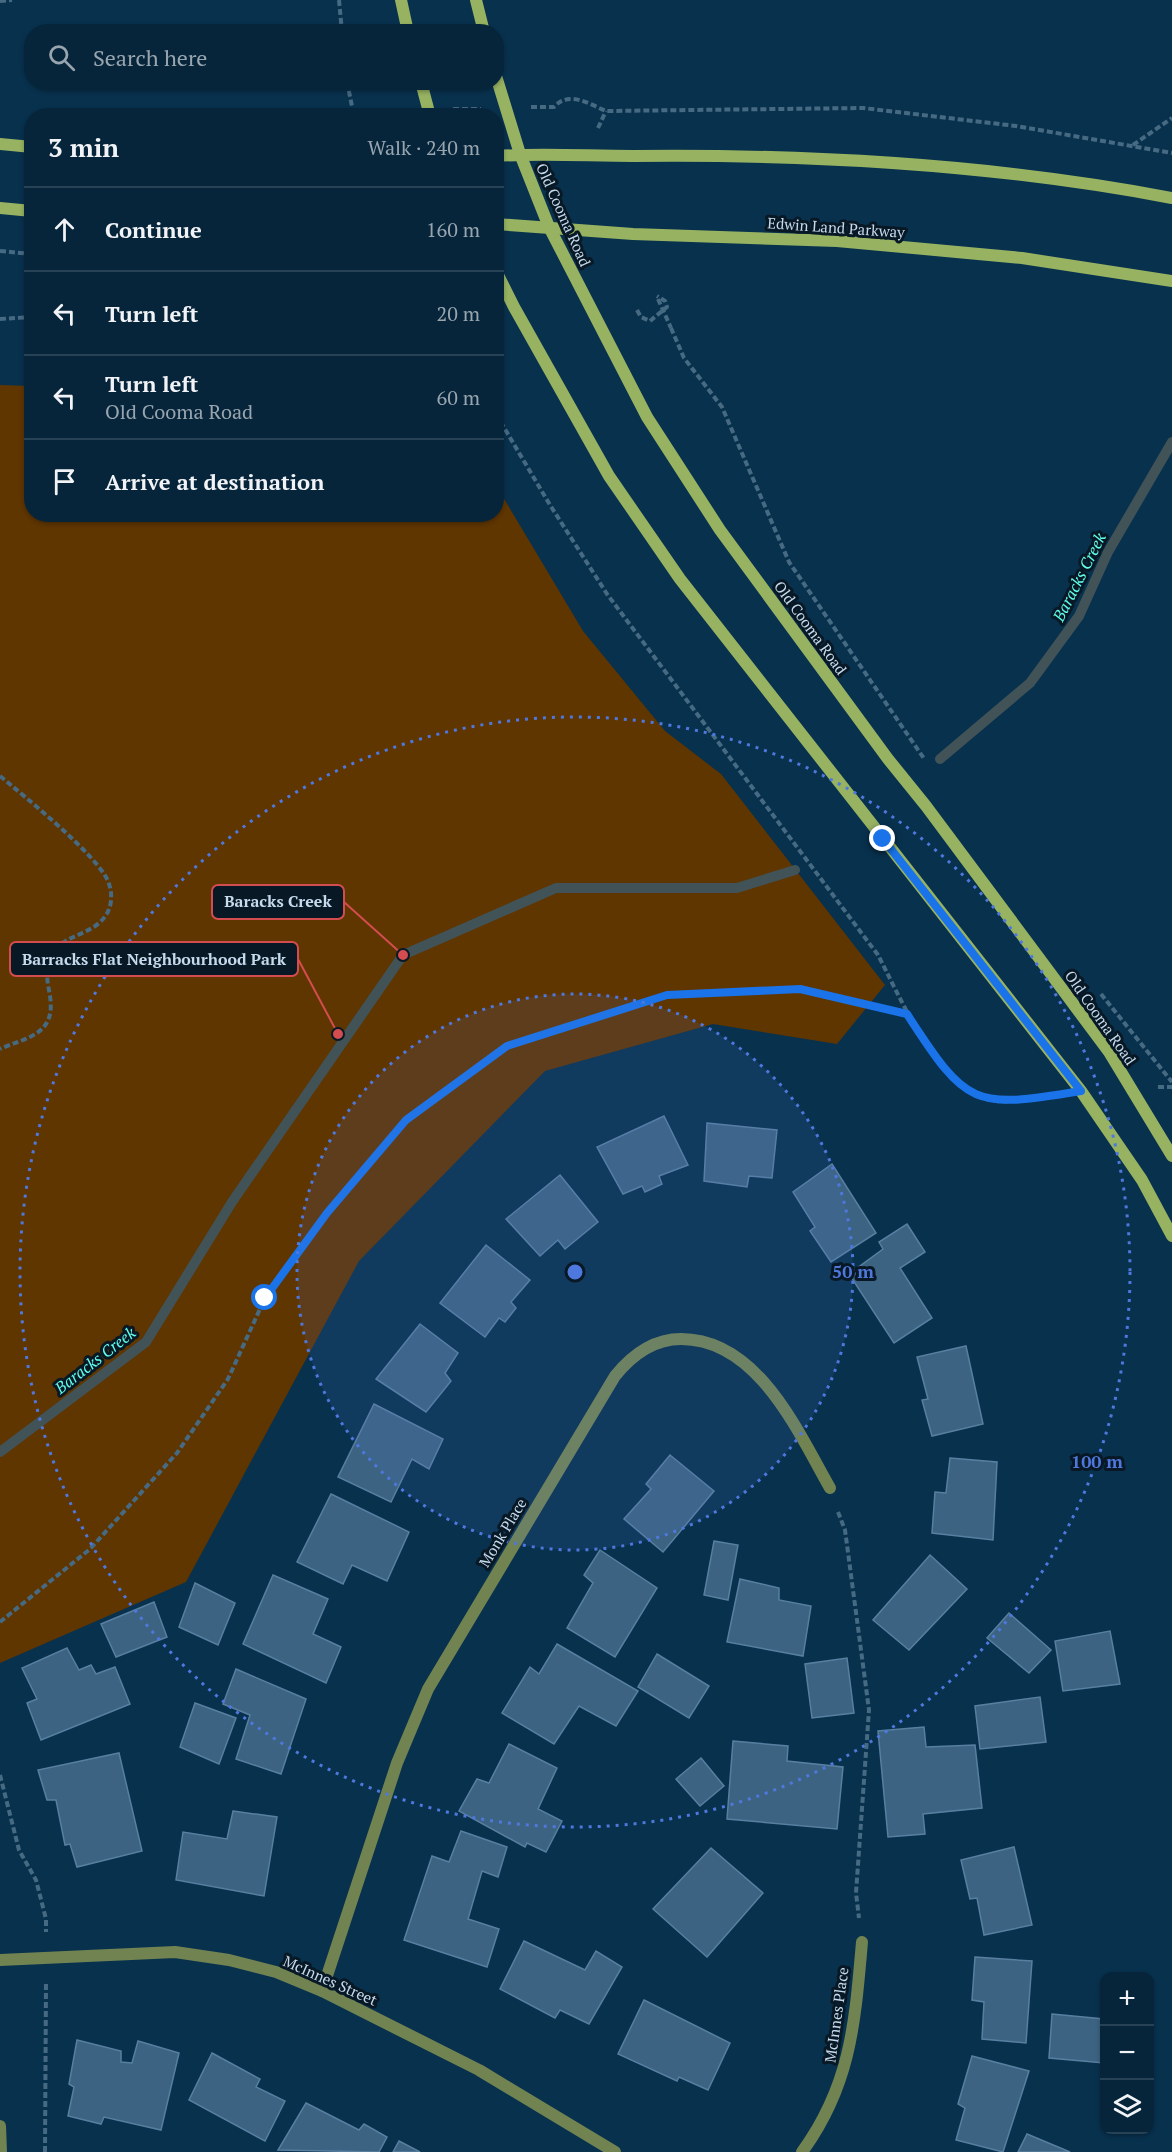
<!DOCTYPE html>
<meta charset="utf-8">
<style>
body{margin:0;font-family:"PT Serif",serif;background:#143145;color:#f1f3f6}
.controls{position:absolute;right:18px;bottom:18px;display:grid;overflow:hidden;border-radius:12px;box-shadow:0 2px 4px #0004}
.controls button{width:54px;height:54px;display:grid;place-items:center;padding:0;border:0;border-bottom:2px solid #274254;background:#06253a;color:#f1f3f6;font:30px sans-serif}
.stop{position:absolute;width:18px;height:18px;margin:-14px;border:4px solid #1a73e8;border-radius:50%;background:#fff}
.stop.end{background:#1a73e8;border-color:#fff;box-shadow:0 2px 6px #0008}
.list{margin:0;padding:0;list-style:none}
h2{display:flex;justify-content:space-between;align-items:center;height:78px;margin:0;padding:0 24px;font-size:26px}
h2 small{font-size:20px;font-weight:400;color:#98a5af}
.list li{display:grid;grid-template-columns:39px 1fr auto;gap:18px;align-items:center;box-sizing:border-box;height:84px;padding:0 24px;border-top:2px solid #274254}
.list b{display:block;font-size:22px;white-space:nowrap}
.list p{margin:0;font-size:20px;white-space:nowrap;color:#98a5af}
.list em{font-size:20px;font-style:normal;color:#98a5af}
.icon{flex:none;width:33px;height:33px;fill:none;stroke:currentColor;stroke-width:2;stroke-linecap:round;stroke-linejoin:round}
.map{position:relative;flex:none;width:1172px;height:2152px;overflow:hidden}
.search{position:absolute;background:#06253a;box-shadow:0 2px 4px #0004;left:24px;top:24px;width:480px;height:66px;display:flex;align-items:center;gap:15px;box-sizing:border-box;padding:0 21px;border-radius:24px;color:#98a5af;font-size:22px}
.panel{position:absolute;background:#06253a;box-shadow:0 2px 4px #0004;left:24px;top:108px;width:480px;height:414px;border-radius:24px}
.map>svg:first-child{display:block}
</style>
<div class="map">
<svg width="1172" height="2152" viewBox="0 0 1172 2152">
<rect width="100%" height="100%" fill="#08314e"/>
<path fill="#5f3500" d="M0,385L31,386L32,514H496L497,487L583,631L665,731L721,774L885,985L837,1044L713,1024L545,1071L359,1261L186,1582L0,1663Z"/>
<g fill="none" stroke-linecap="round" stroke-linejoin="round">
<g stroke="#425357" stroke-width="10">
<path d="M940,759L1030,683L1079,616L1108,552L1172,442"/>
<path d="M0,1452L146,1342L232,1202L403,955L556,888H737L795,870"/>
</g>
</g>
<g fill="#3c6382" stroke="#587fa0" stroke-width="1.5">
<path d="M664,1116L688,1165L659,1176L662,1184L645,1192L642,1186L623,1194L597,1147Z"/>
<path d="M707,1123L777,1130L772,1178L749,1176L747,1187L704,1181Z"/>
<path d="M832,1164L876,1233L831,1262L810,1231L815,1227L793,1192Z"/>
<path d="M560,1175L598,1222L565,1249L558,1240L540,1256L506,1219Z"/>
<path d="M907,1224L925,1252L900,1268L932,1318L894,1343L849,1274L883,1249L879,1242Z"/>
<path d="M486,1245L530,1280L511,1302L516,1308L505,1322L499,1318L485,1337L440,1303Z"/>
<path d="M420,1324L458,1353L445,1373L451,1381L426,1412L376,1379Z"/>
<path d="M966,1346L983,1424L932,1436L922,1400L928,1399L917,1357Z"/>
<path d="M374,1404L443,1439L429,1469L412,1459L391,1502L338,1477Z"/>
<path d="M670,1455L714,1491L663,1552L624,1519L651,1489L646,1484Z"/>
<path d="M950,1458L997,1462L993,1540L932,1533L935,1492L946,1493Z"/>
<path d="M331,1494L409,1532L387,1581L352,1565L343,1584L297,1562Z"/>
<path d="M714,1541L738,1545L728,1600L704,1595Z"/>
<path d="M600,1550L657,1588L615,1657L567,1628L593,1583L584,1575Z"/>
<path d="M930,1555L967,1589L909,1650L873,1620Z"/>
<path d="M273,1575L328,1599L313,1634L341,1647L326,1683L243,1644Z"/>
<path d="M740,1579L779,1588V1600L811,1606L803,1656L727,1642Z"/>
<path d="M195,1583L235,1603L218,1645L179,1627Z"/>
<path d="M154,1602L167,1637L116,1657L101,1624Z"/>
<path d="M1009,1613L1051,1650L1029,1673L987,1638Z"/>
<path d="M1110,1631L1120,1684L1063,1691L1055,1641Z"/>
<path d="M557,1644L638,1691L616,1726L579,1706L554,1744L502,1713L530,1667L539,1674Z"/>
<path d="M67,1648L79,1670L91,1665L96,1674L115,1667L130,1704L41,1740L27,1703L37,1699L22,1668Z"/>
<path d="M657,1654L709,1686L689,1718L638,1687Z"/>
<path d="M847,1658L854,1713L812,1718L805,1664Z"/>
<path d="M236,1669L306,1699L281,1774L236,1759L250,1715L223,1704Z"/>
<path d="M1040,1697L1046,1742L980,1749L975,1706Z"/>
<path d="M195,1703L236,1718L219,1764L180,1747Z"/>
<path d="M924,1727L926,1747L975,1745L982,1808L923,1814L925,1834L888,1837L878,1731Z"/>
<path d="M733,1741L788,1746L787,1761L843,1767L837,1829L727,1819Z"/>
<path d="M509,1744L557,1768L538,1809L562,1821L546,1852L527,1843L525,1847L459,1811L477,1779L489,1783Z"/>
<path d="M119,1753L142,1851L77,1867L70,1844L65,1845L56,1800H47L38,1770Z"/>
<path d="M701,1758L724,1786L700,1806L676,1779Z"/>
<path d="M233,1811L277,1817L264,1896L176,1880L183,1832L227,1839Z"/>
<path d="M461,1831L507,1847L498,1877L482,1871L468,1919L499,1929L487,1967L404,1940L432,1856L449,1862Z"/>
<path d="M1014,1847L1032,1925L984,1935L977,1898L970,1899L961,1860Z"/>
<path d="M711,1848L763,1893L707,1957L653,1909Z"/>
<path d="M524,1941L585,1970L596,1951L622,1967L589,2024L560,2010L555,2018L500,1989Z"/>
<path d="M975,1957L1032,1961L1026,2043L982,2039L984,2002L972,2000Z"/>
<path d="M644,2000L730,2043L708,2090L679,2077L677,2081L618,2054Z"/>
<path d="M1052,2014L1104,2019V2063L1049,2058Z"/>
<path d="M77,2040L121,2051V2062L132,2063L138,2041L179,2053L161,2130L104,2117L101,2124L68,2116L74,2087L69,2084Z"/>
<path d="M212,2053L260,2079L256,2087L285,2101L265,2141L189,2100Z"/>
<path d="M972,2056L1029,2071L1003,2152L956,2140L965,2108L958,2104Z"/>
<path d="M306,2103L359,2130L364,2124L387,2137L379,2152L278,2150Z"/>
<path d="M1027,2134L1070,2152H1018Z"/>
<path d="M399,2141L420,2152H393Z"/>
</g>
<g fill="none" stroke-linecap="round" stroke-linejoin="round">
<g stroke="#476a83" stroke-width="4" stroke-dasharray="6 3" stroke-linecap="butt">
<path d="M339,0L342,32"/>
<path d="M0,1L12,0"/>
<path d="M347,82L353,111L361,110"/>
<path d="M531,107H554C569,90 589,104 606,111L863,108L1016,126L1172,153"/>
<path d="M453,109H481"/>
<path d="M363,116L361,110H403"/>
<path d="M598,128L606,111"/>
<path d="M1133,145L1172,118"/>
<path d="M0,251L32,254"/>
<path d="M637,310L641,317L650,321L667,307L665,301L657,296"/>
<path d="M0,319L32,317"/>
<path d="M671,328L684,358L722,407L789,562L925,760"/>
<path d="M496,414L550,505L607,594L878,955C899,995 935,1079 979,1097C1001,1106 1029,1099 1052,1096"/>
<path d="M0,776C25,797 96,854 108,881C114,896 112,912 99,923C83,937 57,937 49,960C45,973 48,984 50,996C56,1035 27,1037 0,1049"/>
<path d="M1101,994L1172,1082"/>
<path d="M1158,1087H1172"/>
<path d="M838,1512L845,1530L869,1710L856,1893L859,1918"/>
<path d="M0,1622L90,1549L177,1453L228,1379L265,1298L327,1213L406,1120L507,1046L667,995L800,989L907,1014"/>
<path d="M0,1775L19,1850L36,1880L46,1919V1932"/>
<path d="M45,2152L46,1982"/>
</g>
<g stroke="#718351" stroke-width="12">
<path d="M0,1960L175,1952L229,1960L276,1972L322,1991L479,2070L615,2152"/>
<path d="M322,1991L397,1763L428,1689L615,1376C632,1355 653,1339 681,1339C758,1339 798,1432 830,1488"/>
<path d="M802,2152C851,2085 855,2022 862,1942"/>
</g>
<path stroke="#718351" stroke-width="12" d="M0,2126L1,2152"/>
<g stroke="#97b261" stroke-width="12">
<path d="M401,0L408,32"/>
<path d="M476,0L484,32"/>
<path d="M496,76L520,154L549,227L647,417L720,530L888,759L926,806L1109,1052L1172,1156"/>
<path d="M421,82L430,116"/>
<path d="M0,144L32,147"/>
<path d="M496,156C542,153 588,156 633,156C814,154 994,164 1172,198"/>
<path d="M0,208L32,211"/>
<path d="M496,224L633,234L837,241L1022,258L1172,281"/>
<path d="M496,271L514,307L609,476L680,579L1081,1091L1142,1180L1172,1236"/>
</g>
<path stroke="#476a83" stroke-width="4" stroke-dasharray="6 3" stroke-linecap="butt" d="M658,299L671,328"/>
</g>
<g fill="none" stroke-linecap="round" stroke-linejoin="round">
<path stroke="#1a73e8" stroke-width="8" d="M265,1298L327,1213L406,1120L507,1046L667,995L800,989L907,1014C967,1107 973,1109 1081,1091L883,839"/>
</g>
<circle cx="575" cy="1272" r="278" fill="#4f78de" fill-opacity=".12"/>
<g fill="none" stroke="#4f78de" stroke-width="3" stroke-dasharray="3 6">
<circle cx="575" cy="1272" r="278"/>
<circle cx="575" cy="1272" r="555"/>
</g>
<g text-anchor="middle" stroke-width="6" stroke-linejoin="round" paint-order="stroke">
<g font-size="15" fill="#c5daec" stroke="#081825">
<text transform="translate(563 215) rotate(66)" y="5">Old Cooma Road</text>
<text transform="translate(836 228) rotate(4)" y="5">Edwin Land Parkway</text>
<text transform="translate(810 628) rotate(54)" y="5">Old Cooma Road</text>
<text transform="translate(1100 1018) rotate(55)" y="5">Old Cooma Road</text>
<text transform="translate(503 1533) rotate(-59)" y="5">Monk Place</text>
<text transform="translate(330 1981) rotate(24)" y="5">McInnes Street</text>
<text transform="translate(837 2015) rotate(-82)" y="5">McInnes Place</text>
</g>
<g font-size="16" font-style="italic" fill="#60feeb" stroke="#081825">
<text transform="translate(1079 577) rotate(-63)" y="6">Baracks Creek</text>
<text transform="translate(95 1360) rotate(-38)" y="6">Baracks Creek</text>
</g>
</g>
<circle cx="575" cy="1272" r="9" fill="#4f78de" stroke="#081825" stroke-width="3"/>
<g font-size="18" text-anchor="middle" font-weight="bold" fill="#4f78de" stroke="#081825" stroke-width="6" stroke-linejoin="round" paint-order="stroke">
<text x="853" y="1278">50 m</text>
<text x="1097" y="1468">100 m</text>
</g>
<path fill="none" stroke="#d34c4f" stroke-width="2" d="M403 955L344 902M338 1034L298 959"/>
<g fill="#d34c4f" stroke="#081825" stroke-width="2">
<circle cx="403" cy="955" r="6"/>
<circle cx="338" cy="1034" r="6"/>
</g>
<g fill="#081825" stroke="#d34c4f" stroke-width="2">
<rect x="212" y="885" width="132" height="34" rx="6"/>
<rect x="10" y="942" width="288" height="34" rx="6"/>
</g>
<g font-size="16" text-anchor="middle" font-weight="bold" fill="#c5daec">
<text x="278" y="907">Baracks Creek</text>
<text x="154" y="965">Barracks Flat Neighbourhood Park</text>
</g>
</svg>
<div class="controls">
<button>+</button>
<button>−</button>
<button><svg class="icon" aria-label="layers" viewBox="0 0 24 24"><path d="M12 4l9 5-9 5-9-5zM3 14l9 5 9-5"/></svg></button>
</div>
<div class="stop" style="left:265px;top:1298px"></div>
<div class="stop end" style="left:883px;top:839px"></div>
<div class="search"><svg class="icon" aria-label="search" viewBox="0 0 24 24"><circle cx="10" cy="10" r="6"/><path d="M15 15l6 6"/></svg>Search here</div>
<section class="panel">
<h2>3 min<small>Walk · 240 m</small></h2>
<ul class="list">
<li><svg class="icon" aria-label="ahead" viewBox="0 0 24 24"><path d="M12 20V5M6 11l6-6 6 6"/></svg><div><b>Continue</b></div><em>160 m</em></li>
<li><svg class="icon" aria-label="left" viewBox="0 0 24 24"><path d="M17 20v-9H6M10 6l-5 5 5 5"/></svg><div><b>Turn left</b></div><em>20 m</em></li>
<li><svg class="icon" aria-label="left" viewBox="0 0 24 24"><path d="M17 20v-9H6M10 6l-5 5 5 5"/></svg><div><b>Turn left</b><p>Old Cooma Road</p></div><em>60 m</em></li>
<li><svg class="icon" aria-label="arrive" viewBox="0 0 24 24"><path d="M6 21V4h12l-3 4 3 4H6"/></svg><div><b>Arrive at destination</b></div></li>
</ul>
</section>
</div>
